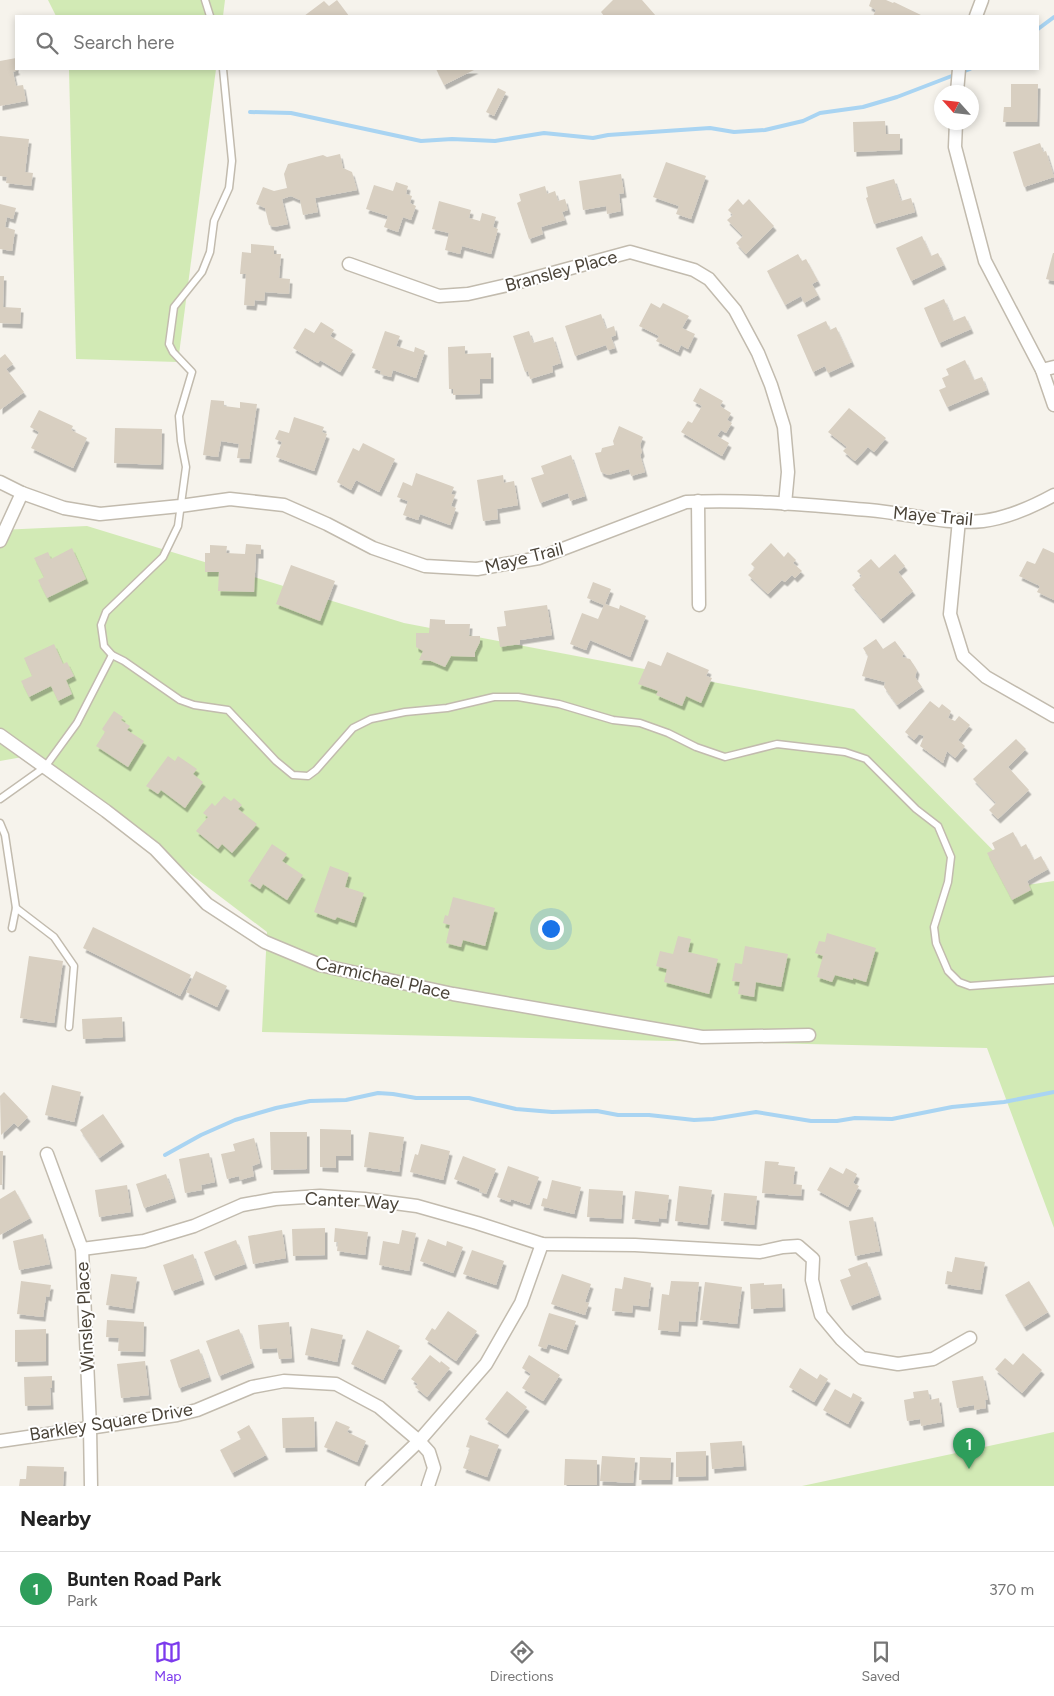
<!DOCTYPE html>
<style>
body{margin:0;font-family:Figtree,sans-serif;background:#f2f2f2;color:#222}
.compass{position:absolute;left:934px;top:85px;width:45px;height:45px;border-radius:50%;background:#fff;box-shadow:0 2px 8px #0003;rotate:297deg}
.you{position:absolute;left:550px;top:928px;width:18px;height:18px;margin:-12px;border:4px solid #fff;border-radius:50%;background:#1a73e8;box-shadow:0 0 0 8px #1a73e833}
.badge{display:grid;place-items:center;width:32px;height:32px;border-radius:50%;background:#7c3aed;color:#fff;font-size:16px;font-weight:700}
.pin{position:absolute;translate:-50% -41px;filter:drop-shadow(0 1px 2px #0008)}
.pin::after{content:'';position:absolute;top:26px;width:18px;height:15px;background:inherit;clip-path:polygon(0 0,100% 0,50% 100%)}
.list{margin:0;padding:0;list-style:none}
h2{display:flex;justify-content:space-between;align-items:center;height:65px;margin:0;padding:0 20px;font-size:21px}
h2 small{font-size:16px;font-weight:400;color:#767676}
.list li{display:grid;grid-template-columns:32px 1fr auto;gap:15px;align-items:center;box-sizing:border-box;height:75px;padding:0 20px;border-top:1px solid #e0e0e0}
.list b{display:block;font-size:19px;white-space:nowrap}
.list p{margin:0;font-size:16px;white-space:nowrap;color:#767676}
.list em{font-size:16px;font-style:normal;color:#767676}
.icon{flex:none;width:28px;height:28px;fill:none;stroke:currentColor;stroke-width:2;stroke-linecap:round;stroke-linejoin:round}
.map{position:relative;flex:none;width:1054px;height:1486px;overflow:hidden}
.search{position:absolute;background:#fff;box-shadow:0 2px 8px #0003;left:15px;right:15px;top:15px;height:55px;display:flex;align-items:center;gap:12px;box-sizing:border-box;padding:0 18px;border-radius:0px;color:#767676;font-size:19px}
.sheet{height:140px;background:#fff}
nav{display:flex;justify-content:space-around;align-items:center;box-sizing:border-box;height:70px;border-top:1px solid #e0e0e0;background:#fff;font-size:14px;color:#767676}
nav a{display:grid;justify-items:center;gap:2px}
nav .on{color:#7c3aed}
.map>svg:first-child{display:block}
</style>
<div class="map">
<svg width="1054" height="1486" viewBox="0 0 1054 1486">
<defs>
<filter id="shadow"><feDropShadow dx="2.5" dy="4.5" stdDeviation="0" flood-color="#0004"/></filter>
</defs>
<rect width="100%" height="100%" fill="#f6f3ec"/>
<g fill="#d2eab5">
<path d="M48,0H225L223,16H56Z"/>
<path d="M69,69H216L178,362L76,359Z"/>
<path d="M87,526L404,623L854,709L1027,885L1054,881V1228L987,1048L262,1032L267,932L34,755L0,761V530Z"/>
<path d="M1054,1432V1486H802Z"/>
</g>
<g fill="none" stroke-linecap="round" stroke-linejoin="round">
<g stroke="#a9d4f2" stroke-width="4">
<path d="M1038,29L1054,17"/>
<path d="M250,112L291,113L421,141L452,139L495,141L544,133L593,138L608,135L710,128L734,132L765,130L803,121L820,113L863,107L897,97L970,69"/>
<path d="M165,1155L201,1135L235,1120L276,1108L310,1101L346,1100L378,1093L393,1094L416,1098H469L516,1109L552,1112L597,1111L618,1115H649L694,1120L713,1119L756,1112L811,1121H837L855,1118L892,1119L952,1107L1004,1102L1054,1092"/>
</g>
</g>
<g fill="#d8cfc1" filter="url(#shadow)">
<path d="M337,0L349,16H304L324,1L329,6Z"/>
<path d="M613,0H642L656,16H604L601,12Z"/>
<path d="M871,0H886L893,3L894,2L921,15L920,16H873L876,10L869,6Z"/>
<path d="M16,58V69L18,70L13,72L16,86L23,85L26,101L0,106V61Z"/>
<path d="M436,69H476L444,85Z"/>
<path d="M1011,84H1038L1037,122H1003L1004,107H1011Z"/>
<path d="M498,88L506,92L494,116L486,112Z"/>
<path d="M885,121L886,134H900V150L854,152L853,122Z"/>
<path d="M0,136L29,139L25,172L33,173L31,186L6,183L7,177L0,176Z"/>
<path d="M1040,143L1043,152L1046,151L1054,177L1024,187L1013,152Z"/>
<path d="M340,154L343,168L352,172L357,190L315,198L318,212L303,215L300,200L291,196L282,199L288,224L274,227L269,225L265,208L256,204L263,187L274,191L287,188L284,174L288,164L323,155L327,157Z"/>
<path d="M666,162L706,176L691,219L676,214L679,206L653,197Z"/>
<path d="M621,174L624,193L619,194L621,211L607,214L606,206L583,210L579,181Z"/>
<path d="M894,179L901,201L911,198L915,212L874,224L866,198L868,197L866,187Z"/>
<path d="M396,182L408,186L406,194L412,196L410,203L416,206L411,220L403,217L398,232L384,227L388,216L366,209L374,185L393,191Z"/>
<path d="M545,186L547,194L555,191L558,201L565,199L568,210L562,212L565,220L541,227L543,234L529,239L517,203L521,201L519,194Z"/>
<path d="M738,199L743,205L749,199L774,226L746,254L736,243L743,236L727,220L733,215L728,210Z"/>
<path d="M439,201L471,210L469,218L480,221L482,213L496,217L493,227L498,229L491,254L462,246L460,254L445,250L449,233L432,229Z"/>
<path d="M0,204L16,208L13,219L7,217L5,227L15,230L12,251L0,249Z"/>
<path d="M922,236L931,256L938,253L944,265L911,281L896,248Z"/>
<path d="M251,244L274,246V254H281L279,278L290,279L289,294L265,292L264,301L255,300L254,306L244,305L246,274H240L242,252L251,253Z"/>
<path d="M1053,253H1054V281L1046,279Z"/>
<path d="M798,254L802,261L806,259L818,281L812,284L818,295L804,303L801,296L785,305L767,271Z"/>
<path d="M0,276H4L3,307L21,308L20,324L0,323Z"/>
<path d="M944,299L953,321L965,316L971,329L939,343L924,308Z"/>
<path d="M651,303L660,308L663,303L689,316L682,328L695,334L688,349L681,345L678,352L656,341L659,336L639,326Z"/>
<path d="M601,314L606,329L614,326L616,335L611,337L615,348L608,350L606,345L575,356L565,326Z"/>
<path d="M826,321L830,330L836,327L852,362L828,373L825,366L813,372L797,335Z"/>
<path d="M321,322L334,330L330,336L353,350L340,372L320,360L318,363L293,348L305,328L314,333Z"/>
<path d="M385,331L400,336L396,346L414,352L415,347L425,351L416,378L393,370L391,377L380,374L381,371L372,368Z"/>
<path d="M529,331L533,343L553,337L561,363L552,366L553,372L530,379L528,371L525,372L513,336Z"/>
<path d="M465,346V354L491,353V379H480V394L453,395V389H449L448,347Z"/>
<path d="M5,354L13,364L6,369L24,392L0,410V358Z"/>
<path d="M965,360L974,380L982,377L987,390L947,407L939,390L946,387L942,378L949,375L946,369Z"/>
<path d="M700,388L723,401L720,406L731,413L727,420L732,423L726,433L721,430L717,436L729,443L722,456L681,432L688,421L692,423L702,406L693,401Z"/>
<path d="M211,400L224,401V406L240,408V402L257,404L249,459L237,458L239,444L221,441L218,457L203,455Z"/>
<path d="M849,408L886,438L874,452L868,447L855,461L843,451L847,447L828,432Z"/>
<path d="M39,410L73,426L71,430L87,438L73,468L31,448L39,432L30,427Z"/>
<path d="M294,417L324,427L322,432L327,434L314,471L276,457L282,442L275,439L279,430L289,433Z"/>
<path d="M619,426L643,437L640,445L642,452L640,455L645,472L631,476L629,469L608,475L601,472L595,453L601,452L602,448L614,445L613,441Z"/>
<path d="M115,428L162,429L161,465L114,463Z"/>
<path d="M363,443L395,459L379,492L356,480L351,490L337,482L353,448L359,451Z"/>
<path d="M571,455L585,496L570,501L568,493L540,503L531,478L544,474L541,466Z"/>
<path d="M416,473L454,487L451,494L455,495L451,506L456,508L450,525L420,514L418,520L403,515L408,501L397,497L403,482L412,486Z"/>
<path d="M503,475L504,483L514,481L518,505L497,509L498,519L483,521L477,480Z"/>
<path d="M771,543L784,557L788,552L796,560L793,563L802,571L795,578L792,575L785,582L782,580L768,594L748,575L755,568L751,564Z"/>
<path d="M246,544L261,545V554H256L254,592L218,591L219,572H205V553H210V545L227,546L226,553L245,554Z"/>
<path d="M72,548L86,579L47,598L38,580L44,577L34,558L48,552L51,559Z"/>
<path d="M1043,548L1054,553V600L1037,592L1040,586L1019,576L1027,561L1035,564Z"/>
<path d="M895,554L905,566L898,572L913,591L881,619L852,585L862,576L857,571L871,559L879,568Z"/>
<path d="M291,565L335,581L320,621L276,604Z"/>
<path d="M593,582L611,589L605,604L619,609L620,605L646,616L630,657L590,640L586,650L570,644L582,613L598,619L604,605L587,598Z"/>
<path d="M547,605L552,635L520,640V644L500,647L497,627L506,626L504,611Z"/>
<path d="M430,619L445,620V624H470L469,636H480V642L475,652V657L451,656L445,667L431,661L419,660L423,651L416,647V633H429Z"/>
<path d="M876,639L883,649L895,641L904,653L902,657L910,659L917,670L915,677L922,687L897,705L884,687L885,682L862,676L868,656L863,648Z"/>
<path d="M54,644L63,664L67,662L74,676L66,680L72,694L58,701L51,686L29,697L21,681L32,676L24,658Z"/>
<path d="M667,652L709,670L706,676L712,678L701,703L686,696L682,706L656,695L658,691L638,684L648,661L661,666Z"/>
<path d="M930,701L939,708L942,704L951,711L948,718L955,721L959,716L970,725L958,740L965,746L955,758L947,751L943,763L920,746L924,736L919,734L914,740L905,732Z"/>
<path d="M114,711L123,717L121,720L130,726L127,730L144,741L128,767L96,746L105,732L102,729Z"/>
<path d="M1016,739L1026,749L1008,767L1029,790L998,819L989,810L996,803L973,779Z"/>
<path d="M168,756L175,761L178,756L197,769L193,774L203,782L185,808L161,790L158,794L146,786Z"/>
<path d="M224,796L231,801L234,798L242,805L238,809L257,824L232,853L222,844L218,849L196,831L208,817L203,813L212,803L215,806Z"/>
<path d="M1013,832L1021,847L1026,844L1034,860L1041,856L1048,869L1027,881L1031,890L1012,900L987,853L995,849L992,843Z"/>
<path d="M272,844L287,854L282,861L303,875L287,900L263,884L260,889L248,881Z"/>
<path d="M330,866L349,873L345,887L364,893L354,923L337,917L335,920L314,912Z"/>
<path d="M453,897L495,908L485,946L463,940L461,947L446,943L450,925L443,923L445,915L448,916Z"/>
<path d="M93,927L191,975L180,996L83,948Z"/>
<path d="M827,933L876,948L866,982L853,978V980L835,975L832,982L817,977L823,956L815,953L819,941L825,942Z"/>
<path d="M678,936L691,939L688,952L718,959L709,994L664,982L667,969L656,966L660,951L673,954Z"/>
<path d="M745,946L788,954L781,987L756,982L754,997L738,994L740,982L732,981L735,963L742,964Z"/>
<path d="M29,956L63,961L54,1023L20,1018Z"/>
<path d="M196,971L227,986L217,1007L186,992Z"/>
<path d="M122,1017L123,1037L83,1039L82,1019Z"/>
<path d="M52,1085L81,1092L74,1122L45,1115Z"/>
<path d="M4,1092L28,1117L18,1127L14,1123L1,1135L0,1096Z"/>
<path d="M103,1114L122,1142L99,1158L80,1130Z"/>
<path d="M320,1129L351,1130V1156H336V1168L320,1167Z"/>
<path d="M270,1132H307V1169L271,1170Z"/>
<path d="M369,1132L404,1137L399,1172L364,1167Z"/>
<path d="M254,1138L260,1163L252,1166L254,1176L240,1180L239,1176L227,1179L221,1154L235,1151L233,1144Z"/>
<path d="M421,1144L450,1151L443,1180L410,1172L415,1154L418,1155Z"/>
<path d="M0,1151H3L2,1185H0Z"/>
<path d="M209,1153L215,1182L201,1185L202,1190L185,1193L179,1159Z"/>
<path d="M463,1156L496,1169L486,1194L479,1191L480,1189L454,1179Z"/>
<path d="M765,1161L779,1162L778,1165L795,1167L793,1184L802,1185L801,1196L762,1193Z"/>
<path d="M508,1166L539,1177L529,1205L511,1199L510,1202L497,1197Z"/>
<path d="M830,1167L843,1174L846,1168L857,1174L853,1183L859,1186L848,1207L817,1190Z"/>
<path d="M166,1174L174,1198L144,1208L136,1184Z"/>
<path d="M552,1180L581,1187L574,1214L541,1206L543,1198L547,1199Z"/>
<path d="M127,1185L131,1212L99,1217L95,1190Z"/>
<path d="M679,1186L712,1190L707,1225L675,1221Z"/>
<path d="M589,1189L623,1191L621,1219L587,1217Z"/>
<path d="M15,1190L30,1218L0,1235V1199Z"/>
<path d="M635,1191L669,1195L666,1219L659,1218L658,1222L632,1219Z"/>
<path d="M724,1193L757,1196L754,1225L721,1221Z"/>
<path d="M873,1217L880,1251L855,1256L849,1221Z"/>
<path d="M325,1228V1255L293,1256L292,1229Z"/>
<path d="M335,1228L368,1232L365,1255L337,1251L338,1242H334Z"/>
<path d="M282,1230L286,1258L253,1264L248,1236Z"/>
<path d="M402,1230L416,1233L409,1271L379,1265L383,1241L399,1244Z"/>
<path d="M43,1234L50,1264L19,1270L13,1241Z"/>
<path d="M428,1239L446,1246L447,1241L463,1247L453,1273L420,1261Z"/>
<path d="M236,1240L245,1264L213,1276L204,1252Z"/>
<path d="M472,1250L504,1261L496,1285L463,1274Z"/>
<path d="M193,1254L202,1280L172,1291L163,1265Z"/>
<path d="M955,1257L985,1262L980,1290L945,1284L947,1271L952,1272Z"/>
<path d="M867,1262L879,1295L850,1306L840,1280L851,1276L848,1269Z"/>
<path d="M111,1274L137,1277L132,1309L106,1305Z"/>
<path d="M562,1274L591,1284L585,1302L589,1303L585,1315L551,1304Z"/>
<path d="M624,1277L651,1283L648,1307L633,1305L632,1313L612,1311L615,1288L622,1289Z"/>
<path d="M21,1281L51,1285L49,1297L46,1296L43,1317L17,1314Z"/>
<path d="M671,1281L699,1282L695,1322L679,1321L678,1332L658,1330L662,1294L669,1295Z"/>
<path d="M1029,1281L1048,1312L1024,1327L1005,1295Z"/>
<path d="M705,1282L742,1287L737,1324L700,1320Z"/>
<path d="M764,1283V1285L782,1284L783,1307L751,1309L750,1284Z"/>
<path d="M448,1311L477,1331L456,1361L425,1339L432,1328L435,1330Z"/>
<path d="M549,1313L576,1321L566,1350L548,1344L546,1349L538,1346Z"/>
<path d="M107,1320L144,1322L143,1352L118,1351L119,1338L106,1337Z"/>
<path d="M289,1322L292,1358L279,1359L277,1348L260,1349L258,1325Z"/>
<path d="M311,1328L343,1335L337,1362L305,1355Z"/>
<path d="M46,1329V1361L15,1362V1330Z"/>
<path d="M239,1329L252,1363L219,1376L206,1341Z"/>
<path d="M367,1330L400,1346L383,1380L351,1364Z"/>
<path d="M199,1349L209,1377L179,1388L170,1360Z"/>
<path d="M1023,1353L1042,1370L1022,1393L995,1369L1005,1358L1013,1365Z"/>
<path d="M430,1355L440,1363L441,1361L450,1368L427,1397L415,1387L418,1384L411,1379Z"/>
<path d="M529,1355L560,1375L543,1401L522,1388L531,1374L522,1368Z"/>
<path d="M145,1361L149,1395L121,1398L117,1364Z"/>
<path d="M800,1368L817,1379L820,1374L828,1379L814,1402L789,1387Z"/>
<path d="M52,1376V1388H50L51,1405L25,1406L24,1377Z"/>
<path d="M983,1376L988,1400H985L986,1408L974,1410V1405L957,1408L952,1381Z"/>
<path d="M835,1389L851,1398L853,1393L862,1398L848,1424L823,1410Z"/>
<path d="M928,1390L930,1400L939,1398L942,1422L921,1426L920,1419L907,1421L904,1400L914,1398L913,1392Z"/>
<path d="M507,1391L527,1407L506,1434L485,1419Z"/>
<path d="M314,1417L315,1447L283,1448L282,1418Z"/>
<path d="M336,1421L350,1427L347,1432L366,1441L357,1462L324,1447Z"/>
<path d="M249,1425L266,1455L232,1473L220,1450L241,1439L237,1432Z"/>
<path d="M470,1435L499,1445L487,1477L463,1468L470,1448L466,1447Z"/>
<path d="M742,1441L744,1466L712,1469L710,1443Z"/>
<path d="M706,1451V1476L676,1477V1452Z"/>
<path d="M602,1456L635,1458L633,1483L600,1481Z"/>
<path d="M640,1457L671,1458L670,1480H639Z"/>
<path d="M565,1459L597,1460V1485H564Z"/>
<path d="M27,1466L64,1467L63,1486H19L20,1479H26Z"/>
</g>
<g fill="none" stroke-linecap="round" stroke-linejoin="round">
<g stroke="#c2bbae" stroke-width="9">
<g id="lane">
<path d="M205,0L210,16"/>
<path d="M223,69L232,161L229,188L214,221L210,252L202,272L174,307L169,344L173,352L192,372L179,416L181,441L186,467L178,526L163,557L106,612L101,625L104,646L112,655L124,661L180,700L194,705L228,710L276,761L293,775L308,776L316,770L353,728L371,719L405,712L447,708L494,697H518L559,704L613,720L640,723L668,733L696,747L725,757L777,744L845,752L866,759L916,809L938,826L951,857L948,882L934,927L936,943L948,971L959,982L970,986L1054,980"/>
<path d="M0,799L45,767L77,723L112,655"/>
<path d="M0,823L5,835L16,908L12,928"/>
<path d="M16,908L54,937L74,966L69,1027"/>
</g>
</g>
<g stroke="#c2bbae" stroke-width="15">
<g id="street">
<path d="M976,16L982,0"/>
<path d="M957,92L959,69"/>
<path d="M956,122L955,147L985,261L1042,370L1054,405"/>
<path d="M349,264L439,296L468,294L512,284L630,252L694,270L709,279L735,310L758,353L771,385L784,427L788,472L785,504"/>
<path d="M1042,370L1054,367"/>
<path d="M0,482L22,493L64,508L100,514L180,506L230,499L284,505L327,524L373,548L425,566L477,569L539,558L686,502C747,499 809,505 869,510C906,513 946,525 983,521C1007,518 1032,507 1054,495"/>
<path d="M698,501L699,605"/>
<path d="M959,520L950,614L963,656L986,677L1054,716"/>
<path d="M0,541L22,493"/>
<path d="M0,735L106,811L155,849L207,904L265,942L320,965L453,994L702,1037L809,1035"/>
<path d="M47,1154L82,1249L90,1427L91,1486"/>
<path d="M82,1249L144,1241L194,1226L242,1205L275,1199L320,1196L364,1199L417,1206L477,1223L542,1244L635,1245L760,1252L783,1247L798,1246L813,1259L812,1280L821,1315L841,1339L862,1358L898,1364L933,1359L970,1338"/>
<path d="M0,1441L177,1415L197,1410L252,1387L284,1381L336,1384L379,1407L419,1441L429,1452L434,1468L428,1486"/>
<path d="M372,1486L419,1441L486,1364L521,1303L542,1244"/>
</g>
</g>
<use href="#lane" stroke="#fff" stroke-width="6"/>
<use href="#street" stroke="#fff" stroke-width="12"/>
</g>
<g text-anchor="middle" stroke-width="4" stroke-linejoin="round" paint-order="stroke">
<g font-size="18" fill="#4b4439" stroke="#fff">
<text transform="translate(561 271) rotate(-15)" y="6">Bransley Place</text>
<text transform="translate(933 516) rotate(5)" y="6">Maye Trail</text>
<text transform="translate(524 558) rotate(-14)" y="6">Maye Trail</text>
<text transform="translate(383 978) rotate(13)" y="6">Carmichael Place</text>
<text transform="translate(352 1201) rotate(3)" y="6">Canter Way</text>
<text transform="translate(85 1317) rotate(-93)" y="6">Winsley Place</text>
<text transform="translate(111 1422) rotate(-9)" y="6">Barkley Square Drive</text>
</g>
</g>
</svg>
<svg class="compass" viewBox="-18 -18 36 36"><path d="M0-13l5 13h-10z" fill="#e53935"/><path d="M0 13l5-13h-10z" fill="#767676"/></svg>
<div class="you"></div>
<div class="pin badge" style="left:969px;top:1469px;background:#2e9e5b">1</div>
<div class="search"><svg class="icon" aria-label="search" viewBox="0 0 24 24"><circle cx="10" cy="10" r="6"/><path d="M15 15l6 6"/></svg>Search here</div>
</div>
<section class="sheet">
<h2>Nearby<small></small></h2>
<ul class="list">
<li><span class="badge" style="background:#2e9e5b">1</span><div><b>Bunten Road Park</b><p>Park</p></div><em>370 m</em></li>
</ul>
</section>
<nav>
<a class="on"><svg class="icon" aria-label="map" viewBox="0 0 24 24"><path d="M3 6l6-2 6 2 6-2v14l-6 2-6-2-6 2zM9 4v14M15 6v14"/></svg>Map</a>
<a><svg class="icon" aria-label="directions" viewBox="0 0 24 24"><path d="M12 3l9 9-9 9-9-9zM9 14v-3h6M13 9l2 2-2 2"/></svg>Directions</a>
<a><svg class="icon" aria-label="saved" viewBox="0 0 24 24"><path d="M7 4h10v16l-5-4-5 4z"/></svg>Saved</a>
</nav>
